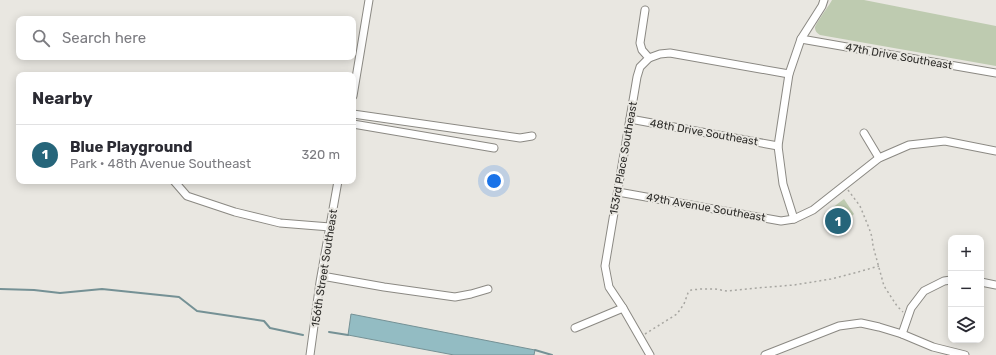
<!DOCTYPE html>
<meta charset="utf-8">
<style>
body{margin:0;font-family:Rubik,sans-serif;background:#f2f2f3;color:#2b2b33}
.controls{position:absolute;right:12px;bottom:12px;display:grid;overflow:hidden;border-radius:8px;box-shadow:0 2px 10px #0003}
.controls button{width:36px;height:36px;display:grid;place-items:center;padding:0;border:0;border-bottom:1px solid #e1e1e2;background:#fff;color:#2b2b33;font:20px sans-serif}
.you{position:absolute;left:494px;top:181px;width:14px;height:14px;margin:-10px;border:3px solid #fff;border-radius:50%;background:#1a73e8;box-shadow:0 0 0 6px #1a73e833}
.badge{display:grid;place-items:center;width:26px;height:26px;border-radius:50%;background:#26657a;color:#fff;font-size:13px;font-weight:700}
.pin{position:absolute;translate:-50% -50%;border:2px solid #fff;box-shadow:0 1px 4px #0006}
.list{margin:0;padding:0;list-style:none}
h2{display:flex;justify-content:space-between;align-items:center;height:52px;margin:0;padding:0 16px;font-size:17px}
h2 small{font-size:13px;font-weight:400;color:#7c7c81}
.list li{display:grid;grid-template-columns:26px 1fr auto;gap:12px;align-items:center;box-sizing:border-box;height:60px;padding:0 16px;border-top:1px solid #e1e1e2}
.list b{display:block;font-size:15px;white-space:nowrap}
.list p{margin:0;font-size:13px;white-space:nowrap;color:#7c7c81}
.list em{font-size:13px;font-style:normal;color:#7c7c81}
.icon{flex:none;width:22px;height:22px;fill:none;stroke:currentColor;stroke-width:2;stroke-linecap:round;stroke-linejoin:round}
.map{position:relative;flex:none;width:996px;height:355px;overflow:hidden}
.search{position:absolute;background:#fff;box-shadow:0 2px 10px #0003;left:16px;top:16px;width:340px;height:44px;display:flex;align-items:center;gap:10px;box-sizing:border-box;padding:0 14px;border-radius:8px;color:#7c7c81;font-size:15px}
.panel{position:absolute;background:#fff;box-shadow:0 2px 10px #0003;left:16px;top:72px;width:340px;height:112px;border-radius:8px}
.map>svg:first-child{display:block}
</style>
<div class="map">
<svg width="996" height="355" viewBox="0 0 996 355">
<rect width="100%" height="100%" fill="#e9e7e1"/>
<g fill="#becbb0">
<path d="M832,0H864L996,26V66L820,35C817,33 815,31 815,28C815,24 829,6 832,0Z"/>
<path d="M844,199L854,214L837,229L824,214Z"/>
</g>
<path fill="#93bcc3" stroke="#759195" d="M351,314L535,350L534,355H454L348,335Z"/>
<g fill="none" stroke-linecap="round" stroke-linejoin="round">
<g stroke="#759195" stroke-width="2">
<path d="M0,289L34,290L60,293L102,289L179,297L197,311L264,321L270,328L303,335"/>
<path d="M329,332L348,335"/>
<path d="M535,350L552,355"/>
</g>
<g stroke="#8b8983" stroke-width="9">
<g id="minor">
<path d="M645,10L640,43L642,50L649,58L640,67L637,77L605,266L609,287L623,308L650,355"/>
<path d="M801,39L996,73"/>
<path d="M649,58L660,54L670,53L789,74"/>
<path d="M353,96L369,0"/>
<path d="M353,114L520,138L532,136"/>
<path d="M630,119L778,146"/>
<path d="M353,124L494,148"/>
<path d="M864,133L879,158"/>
<path d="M174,181L187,196L235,212L280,223L330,227"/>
<path d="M618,192L781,221L794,219L813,210L879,158L909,145L945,141L996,151"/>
<path d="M794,219L783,184L778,146L789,74L801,39L822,6L824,0"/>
<path d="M322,276L384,287L455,297L471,294L488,289"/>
<path d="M981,282L996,285"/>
<path d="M575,328L623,308"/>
<path d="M902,334L911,308L924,291L944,281L951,280"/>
<path d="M310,355L320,282L338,181"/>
<path d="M765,355L839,326L861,323L879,327L902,334L933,347L965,355"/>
</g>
</g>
<g stroke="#a7a6a1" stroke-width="1.5" stroke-dasharray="2 3" stroke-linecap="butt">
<path d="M848,190L860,206L869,228L872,237L873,246L884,286L897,306L903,312"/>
<path d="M645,334L677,314L684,304L688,293L691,290L701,289H715L727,291L757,288L794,285L831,279L858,272L879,266"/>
</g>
<use href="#minor" stroke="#fff" stroke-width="7"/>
</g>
<g text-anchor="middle" stroke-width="4" stroke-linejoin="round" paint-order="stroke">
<g font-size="11" fill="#2e2d2a" stroke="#e9e7e1">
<text transform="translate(899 56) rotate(10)" y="4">47th Drive Southeast</text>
<text transform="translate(704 132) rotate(10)" y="4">48th Drive Southeast</text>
<text transform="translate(623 158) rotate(-80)" y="4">153rd Place Southeast</text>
<text transform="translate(706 207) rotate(10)" y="4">49th Avenue Southeast</text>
<text transform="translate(324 268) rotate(-81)" y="4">156th Street Southeast</text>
</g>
</g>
</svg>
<div class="controls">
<button>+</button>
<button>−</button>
<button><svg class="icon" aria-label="layers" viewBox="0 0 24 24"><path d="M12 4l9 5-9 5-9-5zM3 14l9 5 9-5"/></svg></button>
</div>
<div class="you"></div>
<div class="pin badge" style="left:838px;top:221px">1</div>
<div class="search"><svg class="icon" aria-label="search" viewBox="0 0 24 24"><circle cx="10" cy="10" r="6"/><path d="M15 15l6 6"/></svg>Search here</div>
<section class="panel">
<h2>Nearby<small></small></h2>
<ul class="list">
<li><span class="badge">1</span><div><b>Blue Playground</b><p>Park · 48th Avenue Southeast</p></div><em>320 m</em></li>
</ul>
</section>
</div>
